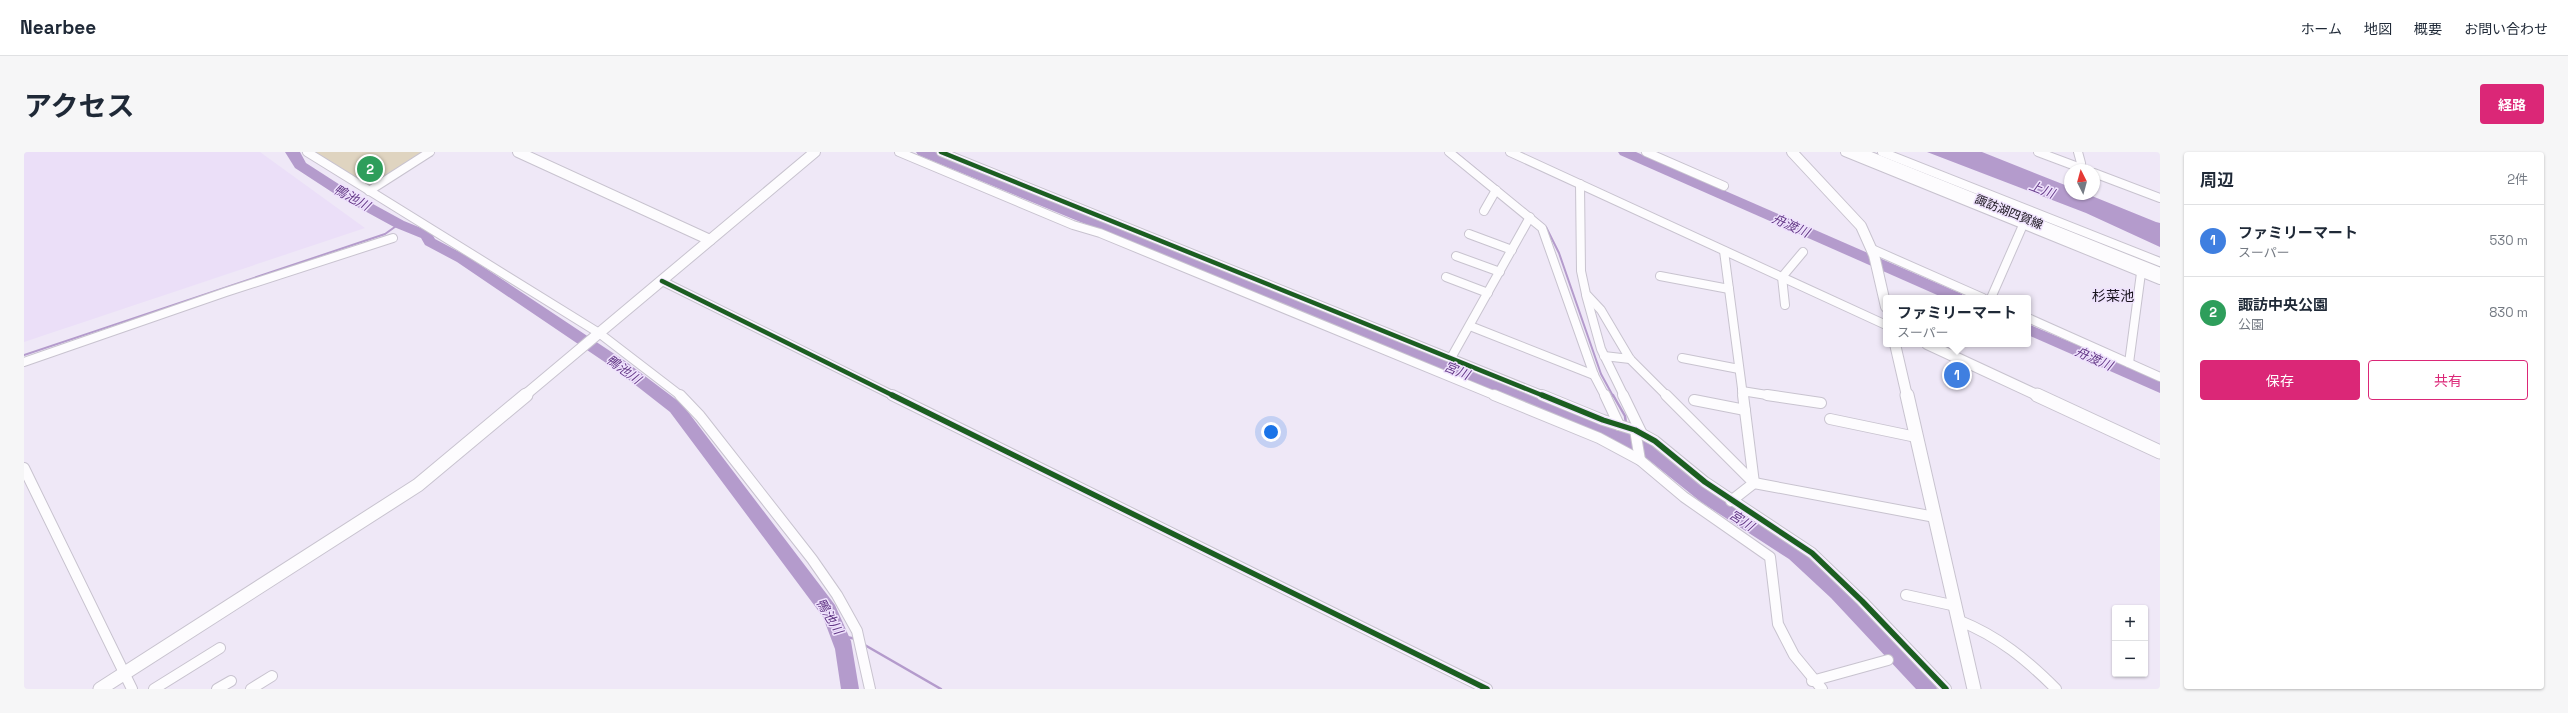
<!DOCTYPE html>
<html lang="ja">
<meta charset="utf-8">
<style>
body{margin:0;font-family:"Space Grotesk","Noto Sans JP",sans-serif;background:#f6f6f7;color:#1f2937}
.controls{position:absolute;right:12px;bottom:12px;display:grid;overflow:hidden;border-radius:4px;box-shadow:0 1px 3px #0004}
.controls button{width:36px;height:36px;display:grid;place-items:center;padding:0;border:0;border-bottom:1px solid #e0e1e3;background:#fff;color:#1f2937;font:20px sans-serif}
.compass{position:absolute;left:2040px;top:12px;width:36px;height:36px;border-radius:50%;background:#fff;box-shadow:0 1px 3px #0004;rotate:354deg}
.you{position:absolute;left:1247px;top:280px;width:14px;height:14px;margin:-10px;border:3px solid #fff;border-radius:50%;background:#1a73e8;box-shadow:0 0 0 6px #1a73e833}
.badge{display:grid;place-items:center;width:26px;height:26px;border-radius:50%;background:#db2777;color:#fff;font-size:13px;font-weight:700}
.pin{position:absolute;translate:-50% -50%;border:2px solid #fff;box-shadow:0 1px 4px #0006}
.popup{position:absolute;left:1859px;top:143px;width:148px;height:52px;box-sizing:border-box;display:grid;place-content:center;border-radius:4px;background:#fff;filter:drop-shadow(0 1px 3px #0005);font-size:13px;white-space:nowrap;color:#747a83}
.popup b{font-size:15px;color:#1f2937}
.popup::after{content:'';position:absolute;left:50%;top:100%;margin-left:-8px;border:8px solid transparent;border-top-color:#fff}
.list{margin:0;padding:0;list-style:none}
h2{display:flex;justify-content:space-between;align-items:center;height:52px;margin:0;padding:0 16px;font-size:17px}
h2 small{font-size:13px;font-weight:400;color:#747a83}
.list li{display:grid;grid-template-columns:26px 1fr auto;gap:12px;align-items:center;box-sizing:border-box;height:72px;padding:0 16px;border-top:1px solid #e0e1e3}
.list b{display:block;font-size:15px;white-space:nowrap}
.list p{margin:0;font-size:13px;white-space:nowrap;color:#747a83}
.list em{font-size:13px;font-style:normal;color:#747a83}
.actions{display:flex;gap:8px;padding:12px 16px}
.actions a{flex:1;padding:9px 0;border:1px solid #db2777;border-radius:4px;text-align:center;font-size:14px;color:#db2777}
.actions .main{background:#db2777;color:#fff}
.map{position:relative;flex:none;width:2136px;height:537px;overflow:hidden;border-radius:4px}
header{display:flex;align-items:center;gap:24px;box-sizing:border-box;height:56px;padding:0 20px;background:#fff;border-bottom:1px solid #e0e1e3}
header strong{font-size:19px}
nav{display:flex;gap:22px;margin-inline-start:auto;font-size:14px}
.intro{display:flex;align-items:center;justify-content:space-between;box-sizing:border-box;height:96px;padding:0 24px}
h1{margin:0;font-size:28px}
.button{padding:10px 18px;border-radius:4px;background:#db2777;color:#fff;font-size:14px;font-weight:700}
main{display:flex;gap:24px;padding:0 24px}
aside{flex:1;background:#fff;border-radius:4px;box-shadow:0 1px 3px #0004}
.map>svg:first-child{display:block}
</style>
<header>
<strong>Nearbee</strong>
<nav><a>ホーム</a><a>地図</a><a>概要</a><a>お問い合わせ</a></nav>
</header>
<div class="intro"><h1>アクセス</h1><a class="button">経路</a></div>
<main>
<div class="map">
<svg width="2136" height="537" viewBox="0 0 2136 537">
<rect width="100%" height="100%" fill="#efe8f7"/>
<path fill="#ebdff8" d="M0,0H236L341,76L0,190Z"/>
<path fill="#dfd4c0" d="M291,0H401L349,34L340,33Z"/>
<path fill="#b49bcc" d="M1903,0H1958L2046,35V42H2063L2132,70L2136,71V95L2062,61Z"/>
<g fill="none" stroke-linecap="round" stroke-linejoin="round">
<g stroke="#b49bcc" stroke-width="2">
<path d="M1431,0L1522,75L1535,101L1577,222L1589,244"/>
<path d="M0,203L361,82L375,72"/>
</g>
<g stroke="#b49bcc" stroke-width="2.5">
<path d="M1589,243L1601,264L1602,272"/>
<path d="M1599,286L1601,277"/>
<path d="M818,484L832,487"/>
<path d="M839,492L917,537"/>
</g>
<g fill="#b49bcc" fill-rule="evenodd">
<path d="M261,0H276L282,11L327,40L380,69L407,80L411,87L443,104L601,209L658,252L811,453L827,489L835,537H817L811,497L799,465L646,260L591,217L433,110L401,93L397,86L370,75L317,46L271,16Z"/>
<path d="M892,0H911L1605,281L1638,299L1689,340L1777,397L1819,434L1911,531L1913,537H1892L1807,446L1765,407L1677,350L1626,309L1593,291L894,3Z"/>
<path d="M1594,0H1612L1938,142L1940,146H1920L1596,3Z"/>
<path d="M2004,172L2136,228V241L2004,183Z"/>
</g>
<g stroke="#c8c3cf" stroke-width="10">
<g id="street-far1">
<path d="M283,0L575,181L657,244"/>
<path d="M875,0L1049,73L1076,81L1472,244"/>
<path d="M917,0L1520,244"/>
<path d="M1425,0L1518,76L1570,223L1581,244"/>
<path d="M1486,0L1862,173"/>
<path d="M1622,0L1700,34"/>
<path d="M1821,0L2136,128"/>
<path d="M1858,0L2136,110"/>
<path d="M2014,0L2062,18"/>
<path d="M2054,0L2057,11"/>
<path d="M2070,21L2136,46"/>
<path d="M1556,32L1557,119L1562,142L1577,158L1606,207L1643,244"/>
<path d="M345,39L406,0"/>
<path d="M1460,59L1472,38"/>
<path d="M1445,82L1488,98"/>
<path d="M1848,97L1959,146"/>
<path d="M1700,99L1719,244"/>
<path d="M1432,104L1476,120"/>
<path d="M1636,124L1705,137"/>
<path d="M1422,125L1464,141"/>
<path d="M638,129L870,244"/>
<path d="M1562,143L1577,197L1600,244"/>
<path d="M1967,146L1999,73"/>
<path d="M1761,153L1758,125L1779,100"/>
<path d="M2004,166L2136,225"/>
<path d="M1446,174L1570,223"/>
<path d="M1580,204L1606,207"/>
<path d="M1427,206L1506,65"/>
<path d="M1658,206L1715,217"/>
<path d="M0,210L202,140L369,86"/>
<path d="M2105,211L2117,121"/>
<path d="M1718,239L1749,244"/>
</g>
</g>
<g stroke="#c8c3cf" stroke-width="12">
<g id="street">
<path d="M656,243L676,264L788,407L813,443L833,479L846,537"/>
<path d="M868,243L1463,537"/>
<path d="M1470,243L1575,286L1616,308L1660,345L1746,405L1754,472L1770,503L1798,537"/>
<path d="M1518,243L1579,268L1611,278L1631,289L1681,330L1788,401L1838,449L1922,537"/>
<path d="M1581,243L1595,273"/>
<path d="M1599,243L1618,282"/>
<path d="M1642,243L1730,331L1911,365"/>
<path d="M1719,243L1730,331"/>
<path d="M1743,243L1797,251"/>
<path d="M1670,248L1721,258"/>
<path d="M1806,267L1892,285"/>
<path d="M1611,278L1616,308"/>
<path d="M0,316L108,537"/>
<path d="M1707,349L1730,331"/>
<path d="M1882,443L1932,454"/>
<path d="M1936,469C1974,484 2003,508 2032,537"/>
<path d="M1788,529L1864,508"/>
<path d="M130,537L196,496"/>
<path d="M193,537L207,529"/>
<path d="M227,537L248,524"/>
</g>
</g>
<g stroke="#c8c3cf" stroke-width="12">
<g id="secondary-far1">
<path d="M494,0L686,88"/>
<path d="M1768,0L1837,74L1850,103L1862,155"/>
<path d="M1834,0L2136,121"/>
<path d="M1871,192L1883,244"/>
<path d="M1903,192L2015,244"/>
<path d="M500,244L791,0"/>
</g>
</g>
<g stroke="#c8c3cf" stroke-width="15">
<g id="secondary">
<path d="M1883,243L1950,537"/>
<path d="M2013,243L2136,300"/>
<path d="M76,537L394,333L502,243"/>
</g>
</g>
<use href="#street-far1" stroke="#fdfcfe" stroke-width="8"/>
<use href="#street" stroke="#fdfcfe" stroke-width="10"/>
<use href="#secondary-far1" stroke="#fdfcfe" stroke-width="10"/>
<use href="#secondary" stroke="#fdfcfe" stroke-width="13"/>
<g stroke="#efe2fd" stroke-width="6">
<g id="cycleway-far1">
<path d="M917,0L1520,244"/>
<path d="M638,129L870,244"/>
</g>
</g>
<g stroke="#efe2fd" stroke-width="8">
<g id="cycleway">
<path d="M868,243L1463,537"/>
<path d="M1518,243L1579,268L1611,278L1631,289L1681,330L1788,401L1838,449L1922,537"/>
</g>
</g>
<use href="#cycleway-far1" stroke="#1b5e20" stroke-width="4.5"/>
<use href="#cycleway" stroke="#1b5e20" stroke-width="5.5"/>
</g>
<g text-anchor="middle" stroke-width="3" stroke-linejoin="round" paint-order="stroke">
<g font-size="12" fill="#19141d" stroke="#efe2fd">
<text transform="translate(1985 60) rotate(22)" y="4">諏訪湖四賀線</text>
</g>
<g font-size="13" font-style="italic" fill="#643987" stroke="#efe2fd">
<text transform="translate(2018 37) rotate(21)" y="5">上川</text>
<text transform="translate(328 45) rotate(29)" y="5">鴨池川</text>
<text transform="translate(1767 73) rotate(24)" y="5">舟渡川</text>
<text transform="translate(2070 206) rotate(24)" y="5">舟渡川</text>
<text transform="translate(600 217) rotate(36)" y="5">鴨池川</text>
<text transform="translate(1433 218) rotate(22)" y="5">宮川</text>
<text transform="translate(1718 368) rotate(33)" y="5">宮川</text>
<text transform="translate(806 464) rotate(59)" y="5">鴨池川</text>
</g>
<g font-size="14" fill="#19141d" stroke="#efe2fd">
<text x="2089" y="149">杉菜池</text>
</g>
</g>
</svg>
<div class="controls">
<button>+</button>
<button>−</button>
</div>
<svg class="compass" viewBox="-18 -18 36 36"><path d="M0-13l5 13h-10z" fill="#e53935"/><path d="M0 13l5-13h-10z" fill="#747a83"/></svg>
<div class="you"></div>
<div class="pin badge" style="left:1933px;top:223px;background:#3f7fe0">1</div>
<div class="popup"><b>ファミリーマート</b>スーパー</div>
<div class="pin badge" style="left:346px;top:17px;background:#2e9e5b">2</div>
</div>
<aside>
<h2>周辺<small>2件</small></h2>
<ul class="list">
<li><span class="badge" style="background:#3f7fe0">1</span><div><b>ファミリーマート</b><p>スーパー</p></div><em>530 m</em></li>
<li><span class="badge" style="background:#2e9e5b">2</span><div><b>諏訪中央公園</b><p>公園</p></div><em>830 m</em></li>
</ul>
<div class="actions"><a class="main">保存</a><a>共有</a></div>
</aside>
</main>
